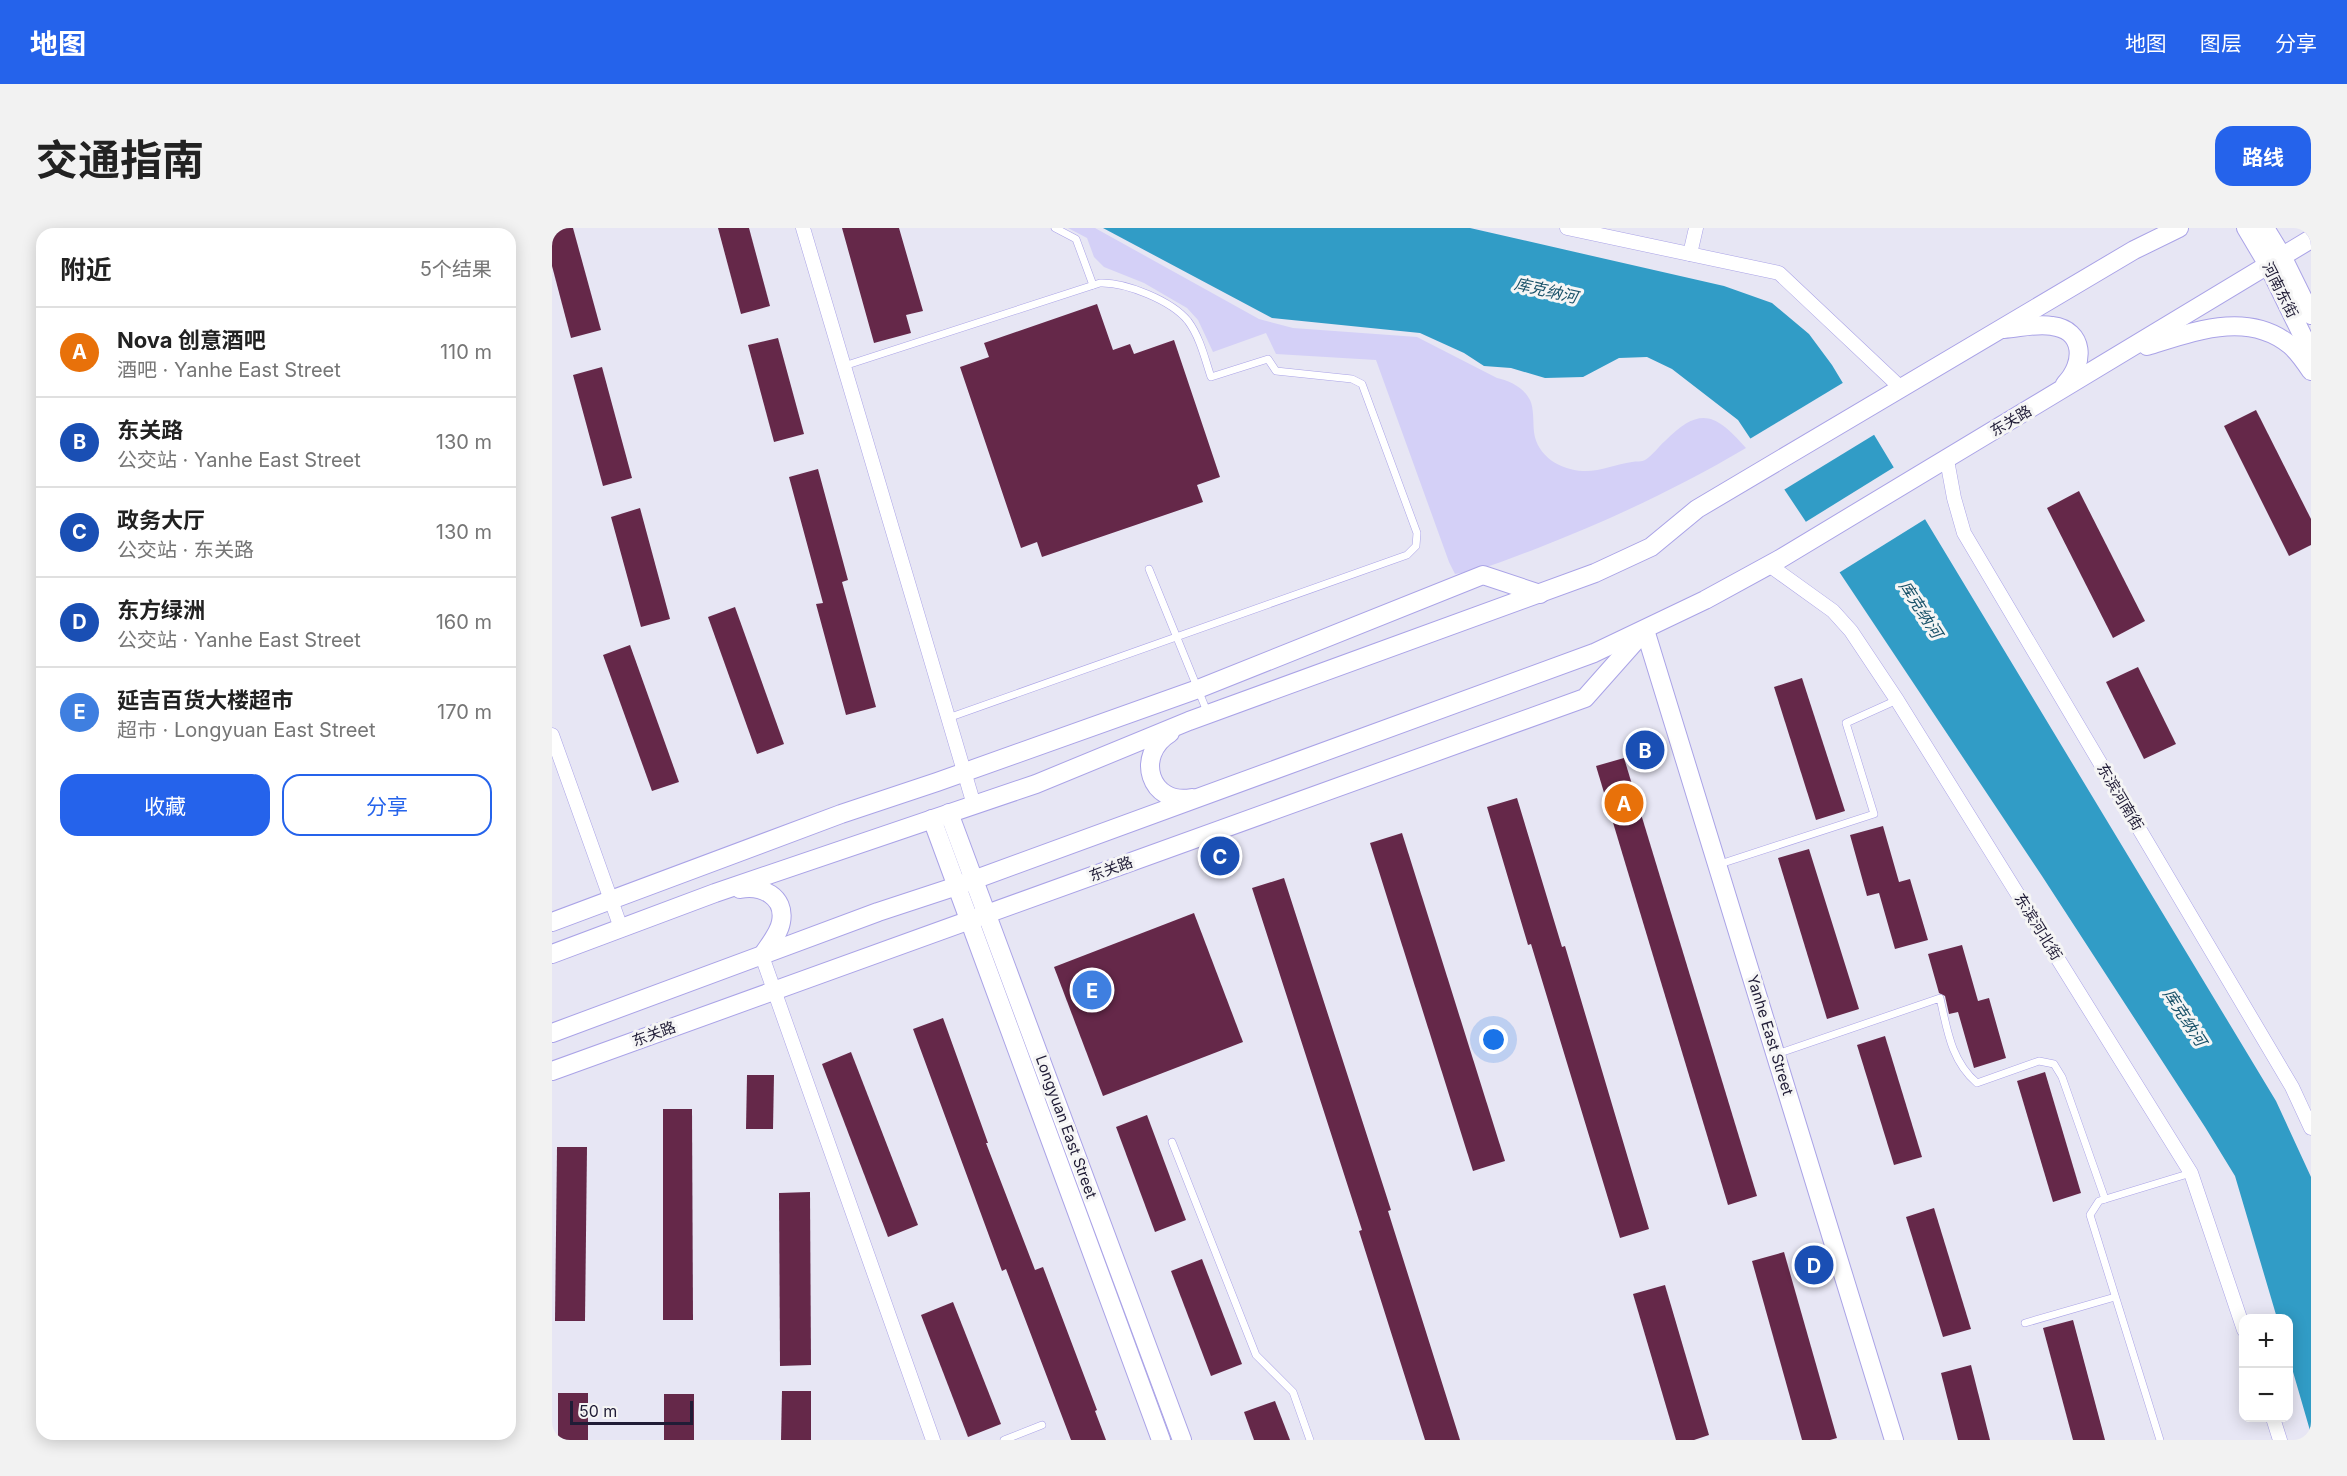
<!DOCTYPE html>
<html lang="zh">
<meta charset="utf-8">
<style>
body{margin:0;font-family:Inter,"Noto Sans SC",sans-serif;background:#f2f2f2;color:#222}
.controls{position:absolute;right:18px;bottom:18px;display:grid;overflow:hidden;border-radius:12px;box-shadow:0 3px 15px #0003}
.controls button{width:54px;height:54px;display:grid;place-items:center;padding:0;border:0;border-bottom:2px solid #e0e0e0;background:#fff;color:#222;font:30px sans-serif}
.scale{position:absolute;left:18px;bottom:15px;width:123px;box-sizing:border-box;padding-left:6px;border:3px solid #201c36;border-top:0;font-size:16px;line-height:21px;white-space:nowrap;color:#201c36;-webkit-text-stroke:4px #f5f5f5;paint-order:stroke}
.you{position:absolute;left:942px;top:812px;width:21px;height:21px;margin:-15px;border:4px solid #fff;border-radius:50%;background:#1a73e8;box-shadow:0 0 0 9px #1a73e833}
.badge{display:grid;place-items:center;width:39px;height:39px;border-radius:50%;background:#2563eb;color:#fff;font-size:20px;font-weight:700}
.pin{position:absolute;translate:-50% -50%;border:3px solid #fff;box-shadow:0 2px 6px #0006}
.list{margin:0;padding:0;list-style:none}
h2{display:flex;justify-content:space-between;align-items:center;height:78px;margin:0;padding:0 24px;font-size:26px}
h2 small{font-size:20px;font-weight:400;color:#767676}
.list li{display:grid;grid-template-columns:39px 1fr auto;gap:18px;align-items:center;box-sizing:border-box;height:90px;padding:0 24px;border-top:2px solid #e0e0e0}
.list b{display:block;font-size:22px;white-space:nowrap}
.list p{margin:0;font-size:20px;white-space:nowrap;color:#767676}
.list em{font-size:20px;font-style:normal;color:#767676}
.actions{display:flex;gap:12px;padding:18px 24px}
.actions a{flex:1;padding:14px 0;border:2px solid #2563eb;border-radius:18px;text-align:center;font-size:21px;color:#2563eb}
.actions .main{background:#2563eb;color:#fff}
.map{position:relative;flex:none;width:1759px;height:1212px;overflow:hidden;border-radius:18px}
header{display:flex;align-items:center;gap:36px;box-sizing:border-box;height:84px;padding:0 30px;background:#2563eb;color:#fff}
header strong{font-size:28px}
nav{display:flex;gap:33px;margin-inline-start:auto;font-size:21px}
.intro{display:flex;align-items:center;justify-content:space-between;box-sizing:border-box;height:144px;padding:0 36px}
h1{margin:0;font-size:42px}
.button{padding:15px 27px;border-radius:18px;background:#2563eb;color:#fff;font-size:21px;font-weight:700}
main{display:flex;gap:36px;padding:0 36px}
aside{flex:1;background:#fff;border-radius:18px;box-shadow:0 3px 15px #0003}
.map>svg:first-child{display:block}
</style>
<header>
<strong>地图</strong>
<nav><a>地图</a><a>图层</a><a>分享</a></nav>
</header>
<div class="intro"><h1>交通指南</h1><a class="button">路线</a></div>
<main>
<aside>
<h2>附近<small>5个结果</small></h2>
<ul class="list">
<li><span class="badge" style="background:#e8710a">A</span><div><b>Nova 创意酒吧</b><p>酒吧 · Yanhe East Street</p></div><em>110 m</em></li>
<li><span class="badge" style="background:#1a4fb4">B</span><div><b>东关路</b><p>公交站 · Yanhe East Street</p></div><em>130 m</em></li>
<li><span class="badge" style="background:#1a4fb4">C</span><div><b>政务大厅</b><p>公交站 · 东关路</p></div><em>130 m</em></li>
<li><span class="badge" style="background:#1a4fb4">D</span><div><b>东方绿洲</b><p>公交站 · Yanhe East Street</p></div><em>160 m</em></li>
<li><span class="badge" style="background:#3f7fe0">E</span><div><b>延吉百货大楼超市</b><p>超市 · Longyuan East Street</p></div><em>170 m</em></li>
</ul>
<div class="actions"><a class="main">收藏</a><a>分享</a></div>
</aside>
<div class="map">
<svg width="1759" height="1212" viewBox="0 0 1759 1212">
<rect width="100%" height="100%" fill="#e7e6f4"/>
<path fill="#d4d0f7" d="M516,0H543L707,91L741,100L865,109L945,150C958,153 971,159 978,172C982,180 981,194 982,204C985,228 1008,242 1031,243C1047,244 1064,236 1080,234C1084,233 1090,234 1093,232C1100,228 1107,218 1113,213C1148,178 1163,185 1194,220C1126,260 1060,291 986,320C959,330 933,342 903,346L897,334L824,132L724,126L714,105L661,124L646,92L635,80L592,55L552,39L542,29L535,10Z"/>
<path fill="#319cc6" d="M551,0H918L1172,58L1220,75L1257,106L1280,137L1724,873L1759,949V1206L1737,1130L1736,1090H1725L1683,948L1653,899L1490,648L1186,192L1120,141L1095,129L1067,130L1031,149L993,150L959,140L932,138L912,125L868,105L720,90Z"/>
<g fill="#e7e6f4">
<path d="M1294,153L1325,205L1230,263L1196,212Z"/>
<path d="M1344,238L1375,290L1285,346L1252,295Z"/>
</g>
<g fill="#652849">
<path d="M0,0H21L49,102L19,110L0,38Z"/>
<path d="M166,0H197L218,78L189,86Z"/>
<path d="M290,0H347L371,83L354,87L359,105L322,115Z"/>
<path d="M545,76L561,122L578,116L582,126L622,112L668,249L645,257L651,274L490,329L485,314L469,320L408,139L437,129L432,115Z"/>
<path d="M226,110L252,206L222,214L196,117Z"/>
<path d="M50,139L80,250L51,258L21,147Z"/>
<path d="M1704,182L1759,291V317L1737,328L1672,198Z"/>
<path d="M266,241L296,352L290,354L324,479L294,487L264,376L271,375L237,249Z"/>
<path d="M1527,263L1593,393L1561,410L1495,280Z"/>
<path d="M88,280L118,391L89,399L59,289Z"/>
<path d="M183,379L232,516L205,526L156,389Z"/>
<path d="M78,417L127,554L100,563L51,427Z"/>
<path d="M1586,439L1624,516L1592,531L1554,454Z"/>
<path d="M1250,450L1293,583L1264,592L1222,459Z"/>
<path d="M1072,530L1205,968L1176,977L1044,538Z"/>
<path d="M965,570L1010,719L1013,718L1097,1001L1068,1010L979,716L976,717L935,579Z"/>
<path d="M1331,598L1347,654L1358,651L1376,712L1343,721L1327,665L1315,668L1298,607Z"/>
<path d="M850,605L953,933L921,943L818,615Z"/>
<path d="M1257,621L1307,781L1275,791L1226,630Z"/>
<path d="M732,650L839,982L836,983L908,1212H873L807,1003L810,1002L700,660Z"/>
<path d="M642,685L691,814L551,868L502,739Z"/>
<path d="M1410,717L1426,773L1437,770L1454,830L1422,840L1406,784L1397,786L1393,768L1387,765L1376,726Z"/>
<path d="M391,790L436,915H434L483,1042L491,1039L545,1182L543,1183L554,1212H519L454,1041L450,1043L361,801Z"/>
<path d="M1333,808L1370,929L1342,937L1305,817Z"/>
<path d="M299,824L366,997L336,1009L270,836Z"/>
<path d="M1493,844L1529,965L1501,974L1465,853Z"/>
<path d="M195,847H222L221,901H194Z"/>
<path d="M111,881H140L141,1092H111Z"/>
<path d="M595,887L634,992L603,1004L564,899Z"/>
<path d="M5,919H35L33,1093H3Z"/>
<path d="M258,964L259,1137L228,1138L227,965Z"/>
<path d="M1382,980L1419,1101L1391,1109L1354,989Z"/>
<path d="M1232,1024L1285,1210L1278,1212H1250L1200,1033Z"/>
<path d="M650,1031L690,1136L659,1148L619,1043Z"/>
<path d="M1113,1057L1157,1207L1142,1212H1124L1081,1066Z"/>
<path d="M401,1074L449,1196L416,1209L369,1087Z"/>
<path d="M1521,1092L1553,1212H1521L1491,1100Z"/>
<path d="M1419,1137L1438,1212H1406L1389,1145Z"/>
<path d="M230,1163H259V1212H229Z"/>
<rect x="6" y="1165" width="30" height="47"/>
<rect x="112" y="1166" width="30" height="46"/>
<path d="M723,1173L738,1212H702L692,1184Z"/>
</g>
<g fill="none" stroke-linecap="round" stroke-linejoin="round">
<g stroke="#aaa3e7" stroke-width="8">
<g id="lane">
<path d="M503,0L524,11L541,57"/>
<path d="M292,138L548,55C574,54 620,73 636,93C648,109 653,131 659,149L716,131L724,143L800,151L810,156L865,305L864,318L855,327L396,490"/>
<path d="M597,341L656,486"/>
<path d="M1165,637L1322,586L1294,495L1345,472"/>
<path d="M1225,826L1388,770C1395,801 1399,833 1425,855L1487,833L1502,836L1510,849L1553,971"/>
<path d="M620,914L704,1127L741,1164L758,1212"/>
<path d="M1473,1095L1563,1069"/>
<path d="M452,1212L490,1197"/>
<path d="M1608,1212L1538,987L1547,973L1639,945"/>
</g>
</g>
<g stroke="#aaa3e7" stroke-width="15">
<g id="street">
<path d="M251,0L422,577"/>
<path d="M1015,0L1227,45L1349,160"/>
<path d="M1138,26L1144,0"/>
<path d="M1395,232L1402,270L1412,305L1740,859L1759,900"/>
<path d="M1217,337L1281,383L1299,403L1345,472L1639,945L1692,1102"/>
<path d="M0,507L69,700"/>
<path d="M210,728L381,1212"/>
<path d="M1721,1190L1728,1212"/>
</g>
</g>
<g stroke="#aaa3e7" stroke-width="20">
<g id="secondary">
<path d="M1694,0L1716,37L1759,125"/>
<path d="M1713,0L1730,28L1759,87"/>
<path d="M1452,101C1467,100 1485,95 1500,98C1533,102 1533,136 1513,156"/>
<path d="M1595,118C1641,104 1695,82 1738,117C1746,124 1753,134 1759,143"/>
<path d="M1093,402L1342,1212"/>
<path d="M618,505C582,527 598,578 640,570"/>
<path d="M397,585L630,1212"/>
<path d="M380,591L609,1212"/>
<path d="M188,661C209,657 234,668 229,694C227,706 216,718 210,728"/>
<path d="M0,694L289,586L385,554L646,461L931,347L988,366"/>
<path d="M0,726L163,665L484,556L637,493L1043,345L1099,319L1145,281L1582,22L1627,0"/>
<path d="M0,805L326,684L405,658L1042,425L1153,372L1228,331L1759,11"/>
<path d="M0,843L1033,470L1088,408"/>
</g>
</g>
<use href="#lane" stroke="#fff" stroke-width="7"/>
<use href="#street" stroke="#fff" stroke-width="14"/>
<use href="#secondary" stroke="#fff" stroke-width="18"/>
</g>
<g text-anchor="middle" stroke-width="6" stroke-linejoin="round" paint-order="stroke">
<g font-size="15" fill="#201c36" stroke="#f5f5f5">
<text transform="translate(1728 62) rotate(63)" y="5">河南东街</text>
<text transform="translate(1459 193) rotate(-31)" y="5">东关路</text>
<text transform="translate(1568 569) rotate(59)" y="5">东滨河南街</text>
<text transform="translate(559 641) rotate(-20)" y="5">东关路</text>
<text transform="translate(1486 699) rotate(58)" y="5">东滨河北街</text>
<text transform="translate(102 806) rotate(-20)" y="5">东关路</text>
<text transform="translate(1218 807) rotate(73)" y="5">Yanhe East Street</text>
<text transform="translate(514 899) rotate(70)" y="5">Longyuan East Street</text>
</g>
<g font-size="16" font-style="italic" fill="#1a5269" stroke="#f5f5f5">
<text transform="translate(994 62) rotate(13)" y="6">库克纳河</text>
<text transform="translate(1369 381) rotate(57)" y="6">库克纳河</text>
<text transform="translate(1633 789) rotate(57)" y="6">库克纳河</text>
</g>
</g>
</svg>
<div class="controls">
<button>+</button>
<button>−</button>
</div>
<div class="scale">50 m</div>
<div class="you"></div>
<div class="pin badge" style="left:1072px;top:575px;background:#e8710a">A</div>
<div class="pin badge" style="left:1093px;top:522px;background:#1a4fb4">B</div>
<div class="pin badge" style="left:668px;top:628px;background:#1a4fb4">C</div>
<div class="pin badge" style="left:1262px;top:1037px;background:#1a4fb4">D</div>
<div class="pin badge" style="left:540px;top:762px;background:#3f7fe0">E</div>
</div>
</main>
